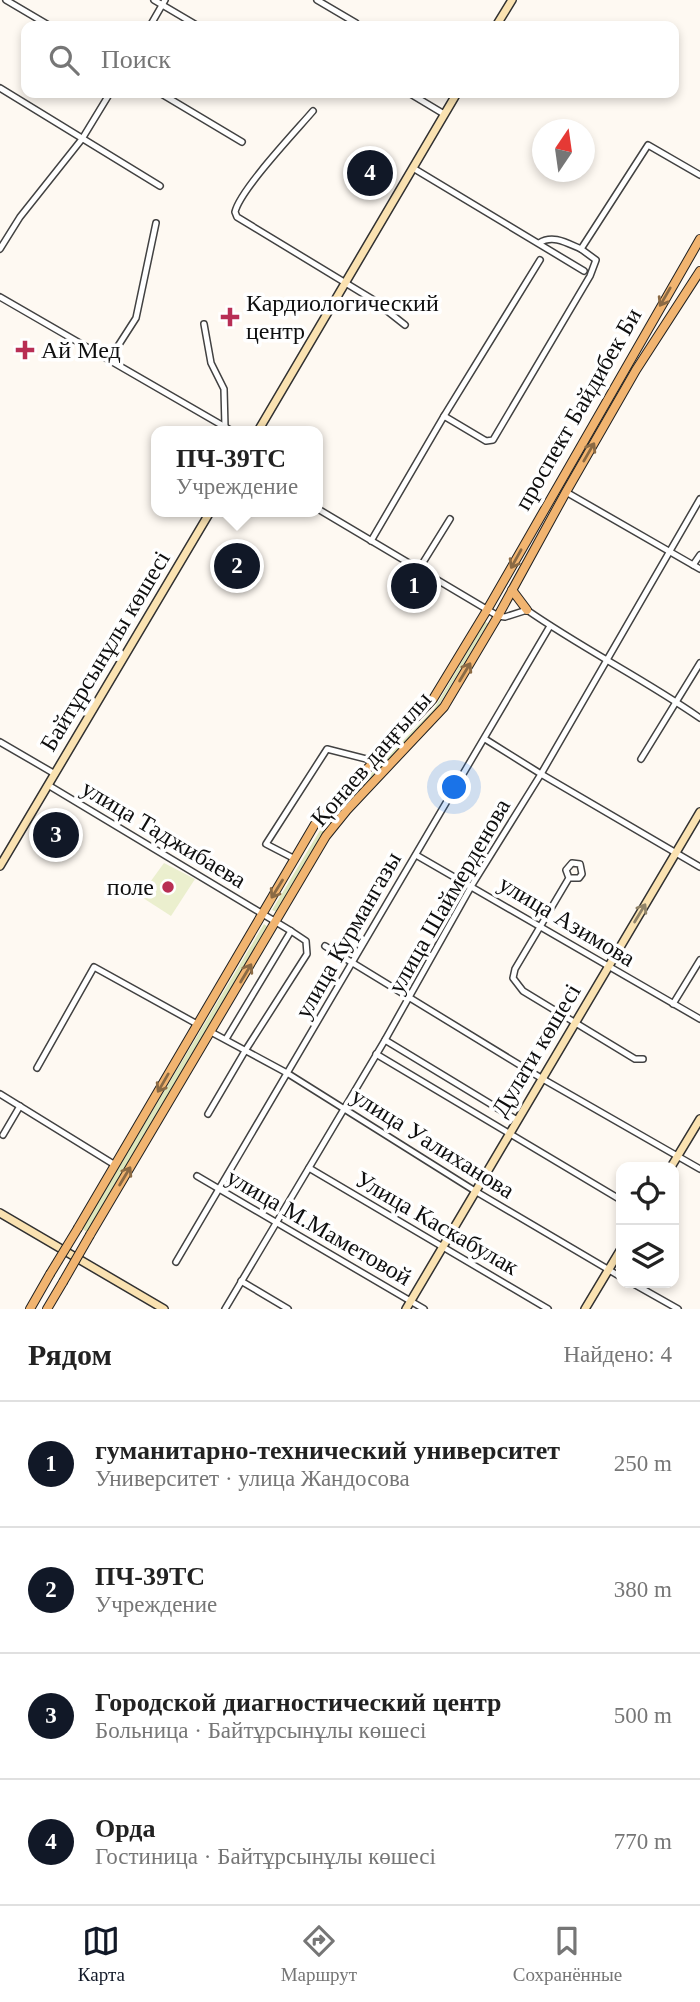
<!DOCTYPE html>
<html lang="ru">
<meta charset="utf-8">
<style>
body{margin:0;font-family:Georgia,serif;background:#f2f2f2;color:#222}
.controls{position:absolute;right:21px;bottom:21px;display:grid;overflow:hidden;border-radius:14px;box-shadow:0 4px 10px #0003}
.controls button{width:63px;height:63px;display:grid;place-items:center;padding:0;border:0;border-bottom:2px solid #e0e0e0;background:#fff;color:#222;font:35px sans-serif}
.compass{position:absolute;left:532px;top:119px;width:63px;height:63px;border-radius:50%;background:#fff;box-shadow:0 4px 10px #0003;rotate:13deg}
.you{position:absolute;left:455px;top:788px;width:24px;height:24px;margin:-18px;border:5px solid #fff;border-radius:50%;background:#1a73e8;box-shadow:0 0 0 10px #1a73e833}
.badge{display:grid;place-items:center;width:46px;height:46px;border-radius:50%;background:#111827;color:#fff;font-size:23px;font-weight:700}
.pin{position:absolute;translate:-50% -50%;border:4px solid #fff;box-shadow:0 2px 7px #0006}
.popup{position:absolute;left:151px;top:426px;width:172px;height:91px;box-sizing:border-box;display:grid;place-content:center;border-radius:14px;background:#fff;filter:drop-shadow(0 2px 5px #0005);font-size:23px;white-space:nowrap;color:#767676}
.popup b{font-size:26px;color:#222}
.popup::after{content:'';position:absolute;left:50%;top:100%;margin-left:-14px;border:14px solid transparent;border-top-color:#fff}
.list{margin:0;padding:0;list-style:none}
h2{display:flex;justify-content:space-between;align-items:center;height:91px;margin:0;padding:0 28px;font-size:30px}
h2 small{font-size:23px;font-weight:400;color:#767676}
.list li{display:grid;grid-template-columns:46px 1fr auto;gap:21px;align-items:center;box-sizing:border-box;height:126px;padding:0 28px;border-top:2px solid #e0e0e0}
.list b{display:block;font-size:26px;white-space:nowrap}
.list p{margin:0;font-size:23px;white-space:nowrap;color:#767676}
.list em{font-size:23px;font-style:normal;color:#767676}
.icon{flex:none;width:38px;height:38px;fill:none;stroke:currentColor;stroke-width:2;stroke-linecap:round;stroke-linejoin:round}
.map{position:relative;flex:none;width:700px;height:1309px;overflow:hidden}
.search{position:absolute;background:#fff;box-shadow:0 4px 10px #0003;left:21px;right:21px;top:21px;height:77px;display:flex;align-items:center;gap:18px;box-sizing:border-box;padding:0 24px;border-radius:14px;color:#767676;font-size:26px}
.sheet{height:595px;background:#fff}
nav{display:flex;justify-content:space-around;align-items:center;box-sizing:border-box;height:98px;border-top:2px solid #e0e0e0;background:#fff;font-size:19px;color:#767676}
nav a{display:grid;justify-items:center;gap:4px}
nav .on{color:#111827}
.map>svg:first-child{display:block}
</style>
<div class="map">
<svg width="700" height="1309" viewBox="0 0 700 1309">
<rect width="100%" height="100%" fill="#fef9f2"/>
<g fill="#dde7bd">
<path d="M485,622L488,623L436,710L337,813L277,912L272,910L319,832L335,811L434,709Z"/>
<path d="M264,924L268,927L87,1232L82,1229Z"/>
</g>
<path fill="#ebefce" d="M164,863L195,879L171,916L140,896Z"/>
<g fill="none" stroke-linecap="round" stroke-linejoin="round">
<g stroke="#424242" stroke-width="8">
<g id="street">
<path d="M6,0L50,26"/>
<path d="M154,0L198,26"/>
<path d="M317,0L356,23"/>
<path d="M150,26L165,0"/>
<path d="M0,88L160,186"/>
<path d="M160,93L242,142"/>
<path d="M409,93L444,114"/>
<path d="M313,111C295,132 240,190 235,212L237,217L372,299L405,325"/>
<path d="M413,168L584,271"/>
<path d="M539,243C553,234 567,243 581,249L648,145L700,175"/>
<path d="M0,249L20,217L82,139L110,93"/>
<path d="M0,297L232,431"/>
<path d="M204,324L211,363L224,389L225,427"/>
<path d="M109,360L136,318L156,223"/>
<path d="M444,416L540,260"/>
<path d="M566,492L700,569"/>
<path d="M318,509L498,616L505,617L527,610C583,649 644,679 700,718"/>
<path d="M371,541L444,416L486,441L493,440L590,276L596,260L581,249"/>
<path d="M693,565L700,555"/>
<path d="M419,569L450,519"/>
<path d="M485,739L541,774L700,867"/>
<path d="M0,742L55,774"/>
<path d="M641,759L700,663"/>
<path d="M48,785L291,931L226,1039"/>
<path d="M416,855L700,1019"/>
<path d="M295,859L266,844L327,749L374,761"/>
<path d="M569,878H579L582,874L580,864L572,863L566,870L569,878L515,969L513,978L523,991L635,1059H643"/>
<path d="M325,946L541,1078L700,1169"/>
<path d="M673,1004L700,960"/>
<path d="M211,1032L287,1073L475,1191L621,1277"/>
<path d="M385,1040L517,1120"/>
<path d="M376,1054L621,1200"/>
<path d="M37,1068L94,967L197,1024"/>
<path d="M0,1094L115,1165"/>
<path d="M208,1114L245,1051L307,954L306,941L291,931"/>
<path d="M3,1135L20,1106"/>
<path d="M309,1168L548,1309"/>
<path d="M197,1176L424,1309"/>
<path d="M176,1262L550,626"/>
<path d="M241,1281L288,1309"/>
<path d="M632,1283L678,1309"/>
<path d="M225,1309L385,1040L472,885L541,774L700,499"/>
</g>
</g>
<g stroke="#313131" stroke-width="10">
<g id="secondary">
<path d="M496,26L512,0"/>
<path d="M258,431L457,93"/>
<path d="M0,866L210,512"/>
<path d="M671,1167L700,1119"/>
<path d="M0,1213L164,1309"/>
<path d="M406,1309L700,812"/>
<path d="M585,1309L621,1249"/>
</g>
</g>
<g stroke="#202020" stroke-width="10">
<g id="primary">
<path d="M512,590L527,610"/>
<path d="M78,1228L315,824L433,699L487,610L700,239"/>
<path d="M90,1235L326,836L347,810L444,707L498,616L566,492L636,370L700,271"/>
<path d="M30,1309L50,1274"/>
<path d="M47,1309L63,1282"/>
</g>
</g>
<use href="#street" stroke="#fff" stroke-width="5"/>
<use href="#secondary" stroke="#fae2b1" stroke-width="7"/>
<use href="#primary" stroke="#f1b470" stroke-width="8"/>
<g stroke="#202020" stroke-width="10" stroke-linecap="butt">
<g id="primary-bridge">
<path d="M50,1274L78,1228"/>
<path d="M63,1282L90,1235"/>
</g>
</g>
<use href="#primary-bridge" stroke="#f1b470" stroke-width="8"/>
</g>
<defs><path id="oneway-shaft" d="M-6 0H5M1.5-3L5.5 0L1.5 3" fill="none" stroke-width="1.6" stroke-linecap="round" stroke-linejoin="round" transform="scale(1.75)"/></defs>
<g stroke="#8b6a44">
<use href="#oneway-shaft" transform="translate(665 297) rotate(120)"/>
<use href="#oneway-shaft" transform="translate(589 452) rotate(-60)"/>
<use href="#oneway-shaft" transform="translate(516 559) rotate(119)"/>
<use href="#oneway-shaft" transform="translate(465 672) rotate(-59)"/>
<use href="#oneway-shaft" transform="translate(277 889) rotate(122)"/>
<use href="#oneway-shaft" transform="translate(246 973) rotate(-59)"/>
<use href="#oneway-shaft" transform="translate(163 1083) rotate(120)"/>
<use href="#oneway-shaft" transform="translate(125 1176) rotate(-59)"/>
</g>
<use stroke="#908368" href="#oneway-shaft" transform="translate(640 913) rotate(-59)"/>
<g fill="#b82e54" stroke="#fff" stroke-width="2.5">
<path d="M226.5 306.5h7v7h7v7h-7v7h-7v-7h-7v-7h7z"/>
<path d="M21.5 339.5h7v7h7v7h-7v7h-7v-7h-7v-7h7z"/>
<circle cx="168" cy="887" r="7"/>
</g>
<g text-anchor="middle" stroke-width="7" stroke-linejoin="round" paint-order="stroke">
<g font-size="24" fill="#0f0f0f" stroke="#fff" text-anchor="start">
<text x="246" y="311">Кардиологический<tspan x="246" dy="28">центр</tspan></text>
<text x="41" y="358">Ай Мед</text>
<text x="154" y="895" text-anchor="end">поле</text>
</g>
<g font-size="24" fill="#0f0f0f" stroke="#fff">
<text transform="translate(578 409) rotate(-60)" y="8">проспект Байдибек Би</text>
<text transform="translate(105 651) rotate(-59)" y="8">Байтұрсынұлы көшесі</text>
<text transform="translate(371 759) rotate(-49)" y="8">Қонаев даңғылы</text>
<text transform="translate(164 834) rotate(31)" y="8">улица Таджибаева</text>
<text transform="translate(449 896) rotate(-60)" y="8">улица Шаймерденова</text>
<text transform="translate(567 921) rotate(31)" y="8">улица Азимова</text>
<text transform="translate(348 935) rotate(-60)" y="8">улица Курмангазы</text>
<text transform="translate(536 1050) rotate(-59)" y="8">Дулати көшесі</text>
<text transform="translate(433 1143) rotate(32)" y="8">улица Уалиханова</text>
<text transform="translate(437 1223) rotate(30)" y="8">Улица Каскабулак</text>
<text transform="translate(319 1227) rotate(30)" y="8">улица М.Маметовой</text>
</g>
</g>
</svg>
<div class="controls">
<button><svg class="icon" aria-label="locate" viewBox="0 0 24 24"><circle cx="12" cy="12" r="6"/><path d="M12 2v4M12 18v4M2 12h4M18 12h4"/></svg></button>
<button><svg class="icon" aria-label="layers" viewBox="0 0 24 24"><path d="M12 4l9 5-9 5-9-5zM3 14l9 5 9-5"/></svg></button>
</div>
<svg class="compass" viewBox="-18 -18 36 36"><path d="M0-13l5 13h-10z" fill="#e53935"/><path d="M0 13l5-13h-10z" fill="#767676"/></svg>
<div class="you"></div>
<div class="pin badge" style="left:414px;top:586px">1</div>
<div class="pin badge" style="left:237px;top:566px">2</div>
<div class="popup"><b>ПЧ-39ТС</b>Учреждение</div>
<div class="pin badge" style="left:56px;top:835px">3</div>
<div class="pin badge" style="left:370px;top:173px">4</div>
<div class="search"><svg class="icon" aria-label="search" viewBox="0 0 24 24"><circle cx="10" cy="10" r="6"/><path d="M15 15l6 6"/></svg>Поиск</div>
</div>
<section class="sheet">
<h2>Рядом<small>Найдено: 4</small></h2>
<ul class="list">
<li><span class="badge">1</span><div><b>гуманитарно-технический университет</b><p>Университет · улица Жандосова</p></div><em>250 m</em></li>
<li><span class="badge">2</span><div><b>ПЧ-39ТС</b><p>Учреждение</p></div><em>380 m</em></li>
<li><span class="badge">3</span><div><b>Городской диагностический центр</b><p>Больница · Байтұрсынұлы көшесі</p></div><em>500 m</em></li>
<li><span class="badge">4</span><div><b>Орда</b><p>Гостиница · Байтұрсынұлы көшесі</p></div><em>770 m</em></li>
</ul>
</section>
<nav>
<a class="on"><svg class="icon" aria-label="map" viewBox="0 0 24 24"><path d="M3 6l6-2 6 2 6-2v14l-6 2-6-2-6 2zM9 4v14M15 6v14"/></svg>Карта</a>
<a><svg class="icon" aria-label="directions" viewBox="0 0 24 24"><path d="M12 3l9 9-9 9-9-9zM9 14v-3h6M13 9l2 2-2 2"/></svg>Маршрут</a>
<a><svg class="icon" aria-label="saved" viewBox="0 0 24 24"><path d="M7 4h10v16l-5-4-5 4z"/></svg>Сохранённые</a>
</nav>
